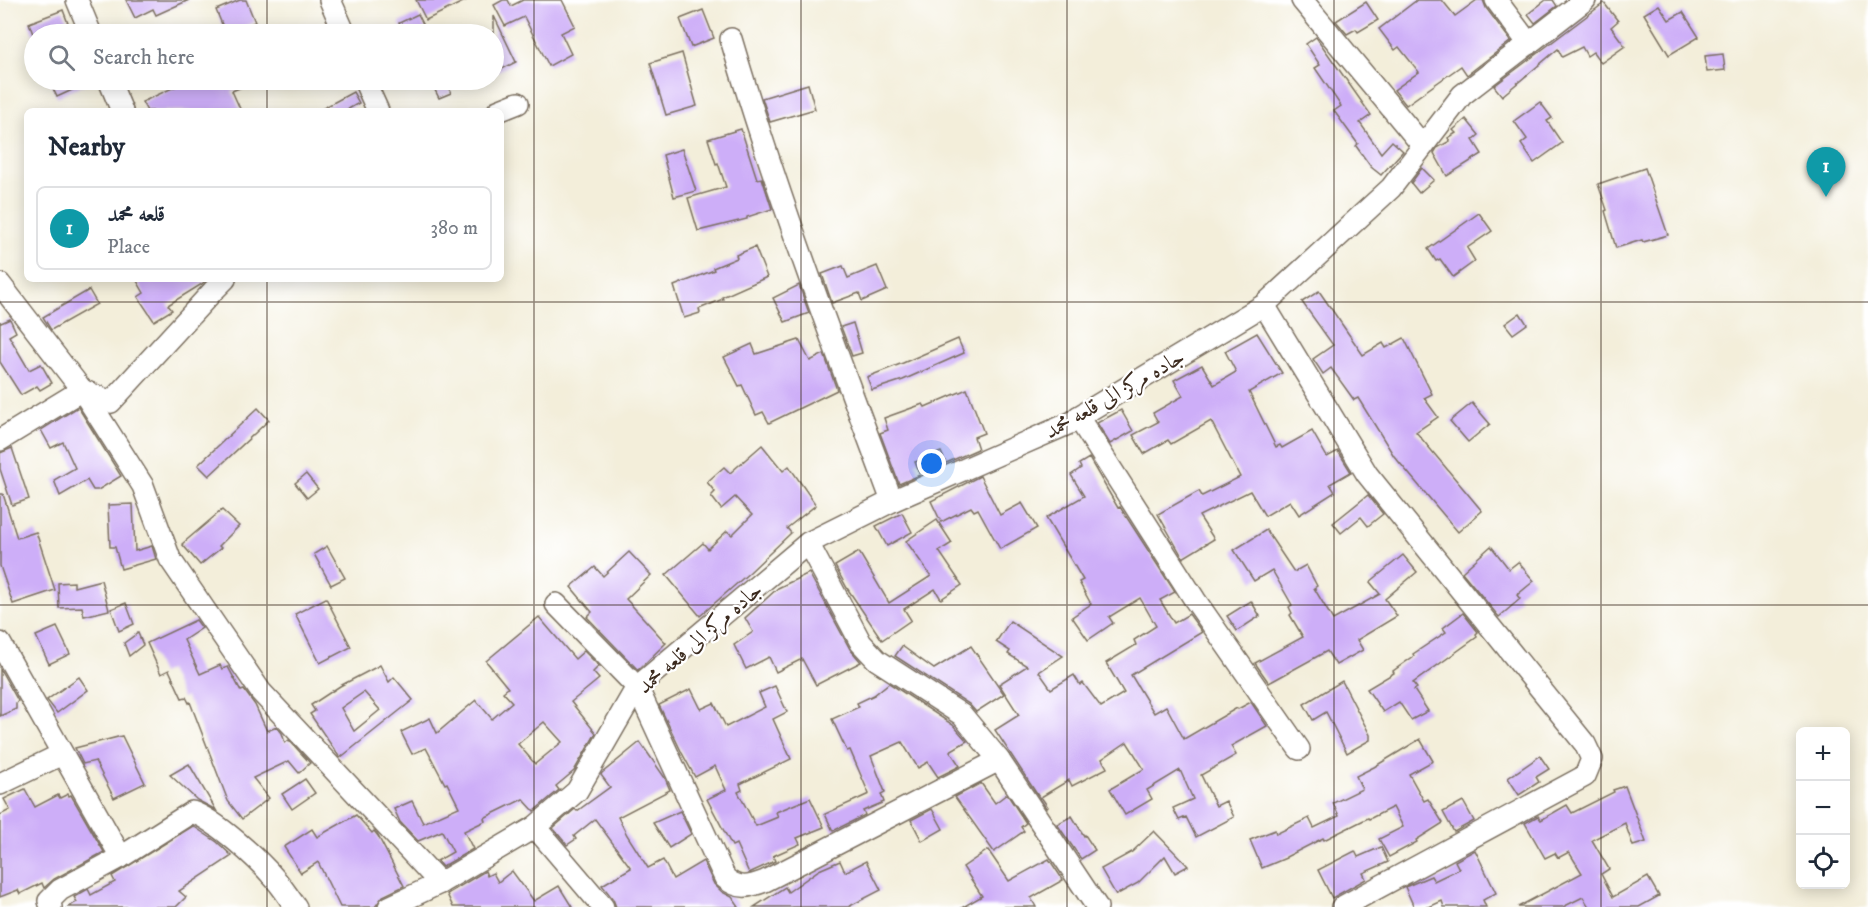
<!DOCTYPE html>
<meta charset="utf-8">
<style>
body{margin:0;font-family:"IM FELL DW Pica",Amiri,serif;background:#f6f6f7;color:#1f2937}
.controls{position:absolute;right:18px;bottom:18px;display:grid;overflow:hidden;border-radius:9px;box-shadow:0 3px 15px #0003}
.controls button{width:54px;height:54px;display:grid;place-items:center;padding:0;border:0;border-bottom:2px solid #e0e1e3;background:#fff;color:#1f2937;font:30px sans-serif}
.you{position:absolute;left:932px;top:464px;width:21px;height:21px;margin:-15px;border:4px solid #fff;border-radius:50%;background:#1a73e8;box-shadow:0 0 0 9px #1a73e833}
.badge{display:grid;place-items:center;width:39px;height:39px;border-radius:50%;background:#db2777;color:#fff;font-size:20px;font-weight:700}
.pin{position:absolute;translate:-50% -50px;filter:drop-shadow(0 2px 3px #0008)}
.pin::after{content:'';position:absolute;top:32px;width:21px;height:18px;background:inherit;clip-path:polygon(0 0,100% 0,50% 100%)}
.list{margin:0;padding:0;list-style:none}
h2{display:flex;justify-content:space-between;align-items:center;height:78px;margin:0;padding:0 24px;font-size:26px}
h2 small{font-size:20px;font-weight:400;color:#747a83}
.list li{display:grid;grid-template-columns:39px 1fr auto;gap:18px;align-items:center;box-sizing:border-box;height:84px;margin:0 12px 12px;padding:0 12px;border:2px solid #e0e1e3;border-radius:9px}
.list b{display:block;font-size:22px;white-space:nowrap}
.list p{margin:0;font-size:20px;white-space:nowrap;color:#747a83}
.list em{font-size:20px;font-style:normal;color:#747a83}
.icon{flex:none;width:33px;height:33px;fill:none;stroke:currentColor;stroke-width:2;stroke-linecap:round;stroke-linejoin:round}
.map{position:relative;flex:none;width:1868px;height:907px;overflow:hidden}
.search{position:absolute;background:#fff;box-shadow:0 3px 15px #0003;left:24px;top:24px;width:480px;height:66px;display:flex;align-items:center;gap:15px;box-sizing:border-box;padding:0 21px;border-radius:33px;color:#747a83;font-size:22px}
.panel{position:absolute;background:#fff;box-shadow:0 3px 15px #0003;left:24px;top:108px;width:480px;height:174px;border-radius:9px}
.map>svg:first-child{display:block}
</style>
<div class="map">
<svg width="1868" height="907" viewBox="0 0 1868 907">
<rect width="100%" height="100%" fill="#fff"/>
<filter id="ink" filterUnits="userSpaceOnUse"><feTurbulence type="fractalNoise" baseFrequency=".0167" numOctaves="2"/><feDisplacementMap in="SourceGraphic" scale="12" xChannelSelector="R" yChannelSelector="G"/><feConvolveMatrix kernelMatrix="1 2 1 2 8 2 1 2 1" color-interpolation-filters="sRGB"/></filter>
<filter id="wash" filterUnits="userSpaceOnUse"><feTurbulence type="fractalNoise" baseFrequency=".008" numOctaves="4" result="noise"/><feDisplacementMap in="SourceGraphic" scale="24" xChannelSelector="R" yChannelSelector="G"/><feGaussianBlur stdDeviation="1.35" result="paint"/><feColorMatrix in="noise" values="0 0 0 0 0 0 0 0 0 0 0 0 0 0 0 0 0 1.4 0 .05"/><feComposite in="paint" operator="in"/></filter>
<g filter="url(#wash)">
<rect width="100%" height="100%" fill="#f3eeda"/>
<g id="blocks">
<g fill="#cdaef8" fill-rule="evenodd">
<path d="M126,0H189L156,15L153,9L135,18Z"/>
<path d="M240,0H246L255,22L226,34L216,10Z"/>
<path d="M416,0H467L426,20Z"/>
<path d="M503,0H508L511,6L523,0H562L575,26L561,33L571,54L549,66L524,17L505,26L494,5Z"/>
<path d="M1417,0H1442L1455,16L1477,0H1483L1486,8L1511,41L1467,75L1461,66L1406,105L1394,90L1419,72L1399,47L1395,50L1379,29Z"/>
<path d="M1546,0H1553L1557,6L1535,23L1528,14Z"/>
<path d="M1366,2L1378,20L1358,32L1356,29L1347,34L1336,21Z"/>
<path d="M1604,3L1618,21L1611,27L1625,46L1601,63L1593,52L1587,56L1582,47L1562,57L1558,49L1502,96L1494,86Z"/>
<path d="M1659,5L1669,20L1683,12L1699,37L1669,55L1644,14Z"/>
<path d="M63,10L72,34H33L29,23Z"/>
<path d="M703,10L714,38L691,47L680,19Z"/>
<path d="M418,14L428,34H405L399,23Z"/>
<path d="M494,16L516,62L494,73Z"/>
<path d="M1316,37L1371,115L1360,123L1381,153L1392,141L1403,151L1381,175L1371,167L1356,146L1358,144L1334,111L1341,106L1315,68L1320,65L1306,44Z"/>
<path d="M682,53L697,106L666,115L650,63Z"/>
<path d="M1723,54L1725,70L1707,72L1705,56Z"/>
<path d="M49,80H94L57,97Z"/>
<path d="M176,80H259L232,91L241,111H147L142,102L179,85Z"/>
<path d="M430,80H445L451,93L439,98Z"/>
<path d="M808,84L815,109L770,122L762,98Z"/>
<path d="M353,92L359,103L345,111H318Z"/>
<path d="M1540,102L1552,118L1547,121L1562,143L1534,163L1521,144L1527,139L1514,121Z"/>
<path d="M1466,119L1479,135L1473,140L1482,154L1447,176L1434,153L1437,148L1450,141L1448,138L1456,133L1453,130Z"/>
<path d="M741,129L757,179L762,178L772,209L747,217V219L698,231L688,198L726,187L718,163L716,164L708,139Z"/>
<path d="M682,149L696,191L674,197L663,155Z"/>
<path d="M1422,168L1434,180L1419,193L1411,183Z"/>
<path d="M1645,168L1668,235L1643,242L1642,240L1616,248L1605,211L1607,210L1598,184Z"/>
<path d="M1479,213L1492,231L1467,248L1475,261L1453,277L1440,259L1436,261L1428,249Z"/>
<path d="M755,247L767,277L722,297L723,299L699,309L700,313L684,318L674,286L714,270L713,268L737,258L736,255Z"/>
<path d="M843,266L848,278L877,266L887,290L862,301L859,293L832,303L822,274Z"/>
<path d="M136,279H207L202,284L168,305L172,310L154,321L138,297L144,293Z"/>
<path d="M799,285L809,313L785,322L773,298Z"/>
<path d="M89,290L97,304L51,330L43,317Z"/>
<path d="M1319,291L1363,355L1383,343L1386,348L1404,338L1432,394L1424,398L1438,417L1416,432L1482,511L1458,532L1394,456L1358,398L1354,400L1331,368L1323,374L1313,359L1333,345L1302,302Z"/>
<path d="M1520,313L1527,324L1513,334L1505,324Z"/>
<path d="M10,319L16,332L9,336L29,370L41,364L52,383L40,390L37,386L21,395L0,362V321L1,323Z"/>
<path d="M853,323L862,353L852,356L841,327Z"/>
<path d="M1257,333L1282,373L1249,392L1276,447L1280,445L1282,448L1312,431L1327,457L1338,451L1351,472L1330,484L1335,492L1299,515L1290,501L1265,516L1250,491L1199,516L1214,539L1183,558L1158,514L1199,491L1202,496L1240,477L1211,421L1171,444L1168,440L1144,454L1133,435L1158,422L1153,413L1183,396L1174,380L1202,365L1214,385L1236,372L1225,351Z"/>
<path d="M958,339L964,353L903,380L872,390L867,377L903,363Z"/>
<path d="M799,340L810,361L824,354L837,390L769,423L763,412L756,415L742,385L739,386L724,357L752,344L756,354Z"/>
<path d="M967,389L984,433L974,437L978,449L946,463L941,452L915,462L920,475L899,484L880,433L888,430L884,418L923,404L925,407Z"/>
<path d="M1472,403L1490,424L1468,442L1450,421Z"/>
<path d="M78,407L121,476L98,490H93L87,480L60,496L54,480L75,468L63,442L51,448L41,430Z"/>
<path d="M258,408L269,420L209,476L198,465Z"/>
<path d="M1121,410L1133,431L1110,444L1097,423Z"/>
<path d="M762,445L783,471L789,466L816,505L787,528L791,533L750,572L700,616L666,575L703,543L708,549L727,531L732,535L752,515L735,497L721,509L711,496L715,492L707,482L724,467L730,473Z"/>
<path d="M12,448L29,499L12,505L0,469V453Z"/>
<path d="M1089,458L1118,508L1120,507L1175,592L1160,600L1174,623L1189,614L1202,632L1131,675L1154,713L1166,706L1184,739L1237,708L1238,709L1251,702L1267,726L1231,746L1236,755L1201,775L1216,806L1226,801L1234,817L1196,837L1186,817L1179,820L1173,808L1193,799L1180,770L1147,790L1152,799L1125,815L1110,789L1144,769L1127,742L1102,759L1107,768L1072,786L1069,780L1041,797L1048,807L1046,808L995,730L1019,715L999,684L1027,666L1008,654L1010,651L996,642L1010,621L1063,656L1039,672L1051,689L1074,675L1080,685L1083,683L1101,707L1124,693L1106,663L1136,645L1134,640L1156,626L1140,598L1109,617L1113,623L1088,640L1072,617L1091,604L1079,582L1083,580L1046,518L1084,496L1071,475L1081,468L1079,464Z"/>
<path d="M306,474L318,489L307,498L295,483Z"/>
<path d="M980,476L1000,515L1022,503L1037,528L1000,549L978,509L974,511L971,507L941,522L931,501Z"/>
<path d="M0,494H3L17,538L36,532L55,590L13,604L0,566Z"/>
<path d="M1368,495L1383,514L1368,526L1361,517L1341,533L1333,523Z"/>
<path d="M133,504L135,551L152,546L156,559L121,569L115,547H110L108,505Z"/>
<path d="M222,510L239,526L219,546L221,548L200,565L182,544Z"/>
<path d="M902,513L912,532L887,546L876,526Z"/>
<path d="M937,520L952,543L939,551L962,585L941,599L935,589L904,609L911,620L882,640L847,588L835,566L859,552L889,603L931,576L906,541Z"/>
<path d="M1266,530L1294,572L1306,565L1317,586L1314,588L1333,620L1380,594L1370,582L1403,555L1417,572L1385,599L1397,616L1357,640L1363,650L1336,665L1327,651L1269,683L1255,663L1303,637L1290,615L1292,613L1289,607L1292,605L1272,570L1254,581L1234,550Z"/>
<path d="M327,546L345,578L331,585L314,554Z"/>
<path d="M1491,546L1509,569L1518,562L1534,581L1517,595L1520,599L1499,617L1462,572Z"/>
<path d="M629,552L651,575L626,599L666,643L638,670L587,617L592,612L571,587L595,567L603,576Z"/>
<path d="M809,573L850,649L861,662L816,685L802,659L776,672L769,657L746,669L734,645L753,632L745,618L778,588Z"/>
<path d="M101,580L109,610L84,616L82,607L59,608L58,583L74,582V587Z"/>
<path d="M326,598L351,647L320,663L295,614Z"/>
<path d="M1251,601L1260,616L1237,631L1227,616Z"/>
<path d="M126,603L134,624L119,631L111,609Z"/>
<path d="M1463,613L1478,632L1476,634L1477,637L1413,683L1417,688L1414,690L1428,711L1411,720L1399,702L1383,712L1367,689L1394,673L1393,671L1414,656L1413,654L1446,632L1443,628Z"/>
<path d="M539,617L575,659L584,651L599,666L593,672L599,679L571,702L596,733L574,771L556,786L559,790L534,811L523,799L484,818L485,821L464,831L473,849L442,867L437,861L453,852L442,831L418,841L400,822L394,809L412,801L423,823L459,807L447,783L445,784L426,748L412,754L401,732L430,718L437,733L476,700L492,719L512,702L503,692L508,688L486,661ZM544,722L562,742L535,764L518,744Z"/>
<path d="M196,620L202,628L184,640L200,674L220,665L222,669L228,667L241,691L244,690L255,705L267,731L277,727L282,733L285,743L289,740L310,763L299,773L289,761L253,778L269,798L242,819L228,801L190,702L189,703L186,697L182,698L169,670L161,674L147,643Z"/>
<path d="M57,627L70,654L49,664L36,636Z"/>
<path d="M138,633L143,645L129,656L124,643Z"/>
<path d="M902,646L934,669L971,646L1004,694L976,712L969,704L895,656Z"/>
<path d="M380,665L389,682L394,677L413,700L340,758L310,714L315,711L311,705L340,686ZM364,692L380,710L354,731L341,708Z"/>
<path d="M0,669L18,701L16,704V709L0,716Z"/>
<path d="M79,677L88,690L57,713L47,700Z"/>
<path d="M1342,681L1370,735V740L1347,753L1326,712L1313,720L1304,704Z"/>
<path d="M889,683L953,725L967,741L950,751L960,766L938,777L928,762L918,768L902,742L871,756L885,792L881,794L884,802L863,811L865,815L833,831L825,814L869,794L850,750L847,751L832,719L859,707L857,703L874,695Z"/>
<path d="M775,686L787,712L773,719L791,759L740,784L742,790L738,792L756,826L778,817L776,812L810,798L824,827L797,838L800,844L773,856L775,861L749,873L736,844L732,846L707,799L726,790L715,766L695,777L682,753L659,705L691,689L701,709L714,703L726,727L765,707L759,693Z"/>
<path d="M122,736L145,783L114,798L95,761L83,764L75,748Z"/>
<path d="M1420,739L1433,761L1409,774L1424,801L1428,799L1443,823L1416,840L1417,842L1389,857L1379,839L1403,827L1393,807L1369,819L1368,818L1324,840L1323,838L1286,857V858L1262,868L1250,840L1275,830L1276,834L1309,818L1314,828L1339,816L1333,803L1362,789L1356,776L1374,767Z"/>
<path d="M640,742L665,778L670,790L618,817L627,835L648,868L663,860L673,879L703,861L714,884L722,892L732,897L739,907H616L613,899L602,885L631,868L595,819L574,836L576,839L567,845L553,828L575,809L577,811L610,787L601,775L602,773Z"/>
<path d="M1540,756L1549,769L1536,777L1539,782L1519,795L1508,778Z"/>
<path d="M189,764L216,810L197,800L170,775Z"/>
<path d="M305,779L315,793L292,809L282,794Z"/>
<path d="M981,783L995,803L1007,794L1026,823L1021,827L1024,831L994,852L955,797Z"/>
<path d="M1625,786L1646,842L1633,846L1625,823L1592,840L1609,869L1601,874L1613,897L1648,877L1659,896L1639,907H1589L1583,897L1563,907H1518L1582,873L1569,852L1558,858L1555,853L1545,858L1525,823L1538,816L1541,820L1567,805L1572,813L1614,792L1613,790Z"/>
<path d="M25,789L35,807L58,795L60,798L68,794L69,796L71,795L104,852L54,879L44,888L42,883L20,894L18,890L0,897V815L10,810L4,799Z"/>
<path d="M1463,801L1474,821L1454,832L1443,812Z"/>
<path d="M932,809L943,829L922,841L911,820Z"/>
<path d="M680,811L691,834L669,848L653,823Z"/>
<path d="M356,815L372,833L374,831L378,836L404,886L383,896L375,907H340L318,862L301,873L284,847L312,829L317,837Z"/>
<path d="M1072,816L1084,836L1085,835L1095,850L1081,859L1057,824Z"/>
<path d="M193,826L217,842L232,856L179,891L186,897L176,907H68L77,902L74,897L88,889L91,895L115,882L112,876Z"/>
<path d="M1154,831L1188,866L1175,873L1165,856L1138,883L1116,895L1101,869L1132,852Z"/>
<path d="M1381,847L1388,862L1363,873L1366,879L1332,898L1318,870L1355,851L1358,857Z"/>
<path d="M988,850L1009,881L1049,859L1063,880L1031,898L1036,907H963L982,896L963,867Z"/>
<path d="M1475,850L1496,893L1483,900L1486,907H1444L1442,901L1429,907H1414L1405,887L1431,876L1434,881L1459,869L1455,861Z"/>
<path d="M840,861L845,872L866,861L881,890L848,907H754L785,887L788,892L819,870Z"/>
<path d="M485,871L487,876L493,873L498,882L512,871L534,901L559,886L572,907H453L447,894Z"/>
</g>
</g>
</g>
<g filter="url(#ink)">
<use href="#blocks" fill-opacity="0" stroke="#7b6f60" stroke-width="1.5"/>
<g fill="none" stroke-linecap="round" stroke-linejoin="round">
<g stroke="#7b6f60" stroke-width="24">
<g id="minor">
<path d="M77,0L91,34"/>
<path d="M330,0L345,34"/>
<path d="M1302,0L1423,146"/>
<path d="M1496,0L1529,44"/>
<path d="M731,39C777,195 835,349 892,501"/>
<path d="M109,80L122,111"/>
<path d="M364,80L378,111"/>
<path d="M498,111L518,103"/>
<path d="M0,284L82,390L143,486L170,559L261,692L440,883"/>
<path d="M1264,305L1367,474L1585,744L1592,759L1585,776L1342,907"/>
<path d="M1078,417L1195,600L1299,749"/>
<path d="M0,440L82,390L111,402L213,291L225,279"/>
<path d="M808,543L861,643L877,660L962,715L999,760L1097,907"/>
<path d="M556,604L637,687L725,878C739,890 749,887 765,881L999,760"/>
<path d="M0,643L121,857"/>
<path d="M0,784L62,754"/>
<path d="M535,827L603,907"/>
<path d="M51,907L49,901L60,890L121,857L192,812C216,820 259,860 276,880C283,888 289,898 296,907"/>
<path d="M389,907L440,883L535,827L577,791L637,687L808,543L892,501L1077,420L1078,417L1264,305L1391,188L1462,95L1585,0"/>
</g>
</g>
<use href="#minor" stroke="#fff" stroke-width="21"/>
</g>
</g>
<path fill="none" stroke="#3b2a1e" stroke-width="1.5" stroke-opacity="0.55" d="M267,0V34M534,0V907M801,0V907M1067,0V907M1334,0V907M1601,0V907M267,80V111M267,279V907M0,302H1868M0,605H1868"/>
<g text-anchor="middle" stroke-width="4.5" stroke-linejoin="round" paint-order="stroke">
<g font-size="22" fill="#3b2a1e" stroke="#fff">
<text transform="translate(1114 393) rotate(-30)" y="8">جاده مرکز الی قلعه محمد</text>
<text transform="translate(699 637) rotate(-41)" y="8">جاده مرکز الی قلعه محمد</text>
</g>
</g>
</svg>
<div class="controls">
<button>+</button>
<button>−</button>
<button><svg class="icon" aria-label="locate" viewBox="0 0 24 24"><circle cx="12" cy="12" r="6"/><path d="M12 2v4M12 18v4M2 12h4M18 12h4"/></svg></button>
</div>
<div class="you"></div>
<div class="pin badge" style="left:1826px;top:197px;background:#0f9aa8">1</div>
<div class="search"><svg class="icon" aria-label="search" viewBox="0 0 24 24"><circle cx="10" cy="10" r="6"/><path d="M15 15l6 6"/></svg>Search here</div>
<section class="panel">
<h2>Nearby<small></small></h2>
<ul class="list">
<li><span class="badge" style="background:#0f9aa8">1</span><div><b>قلعه محمد</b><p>Place</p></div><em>380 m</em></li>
</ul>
</section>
</div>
